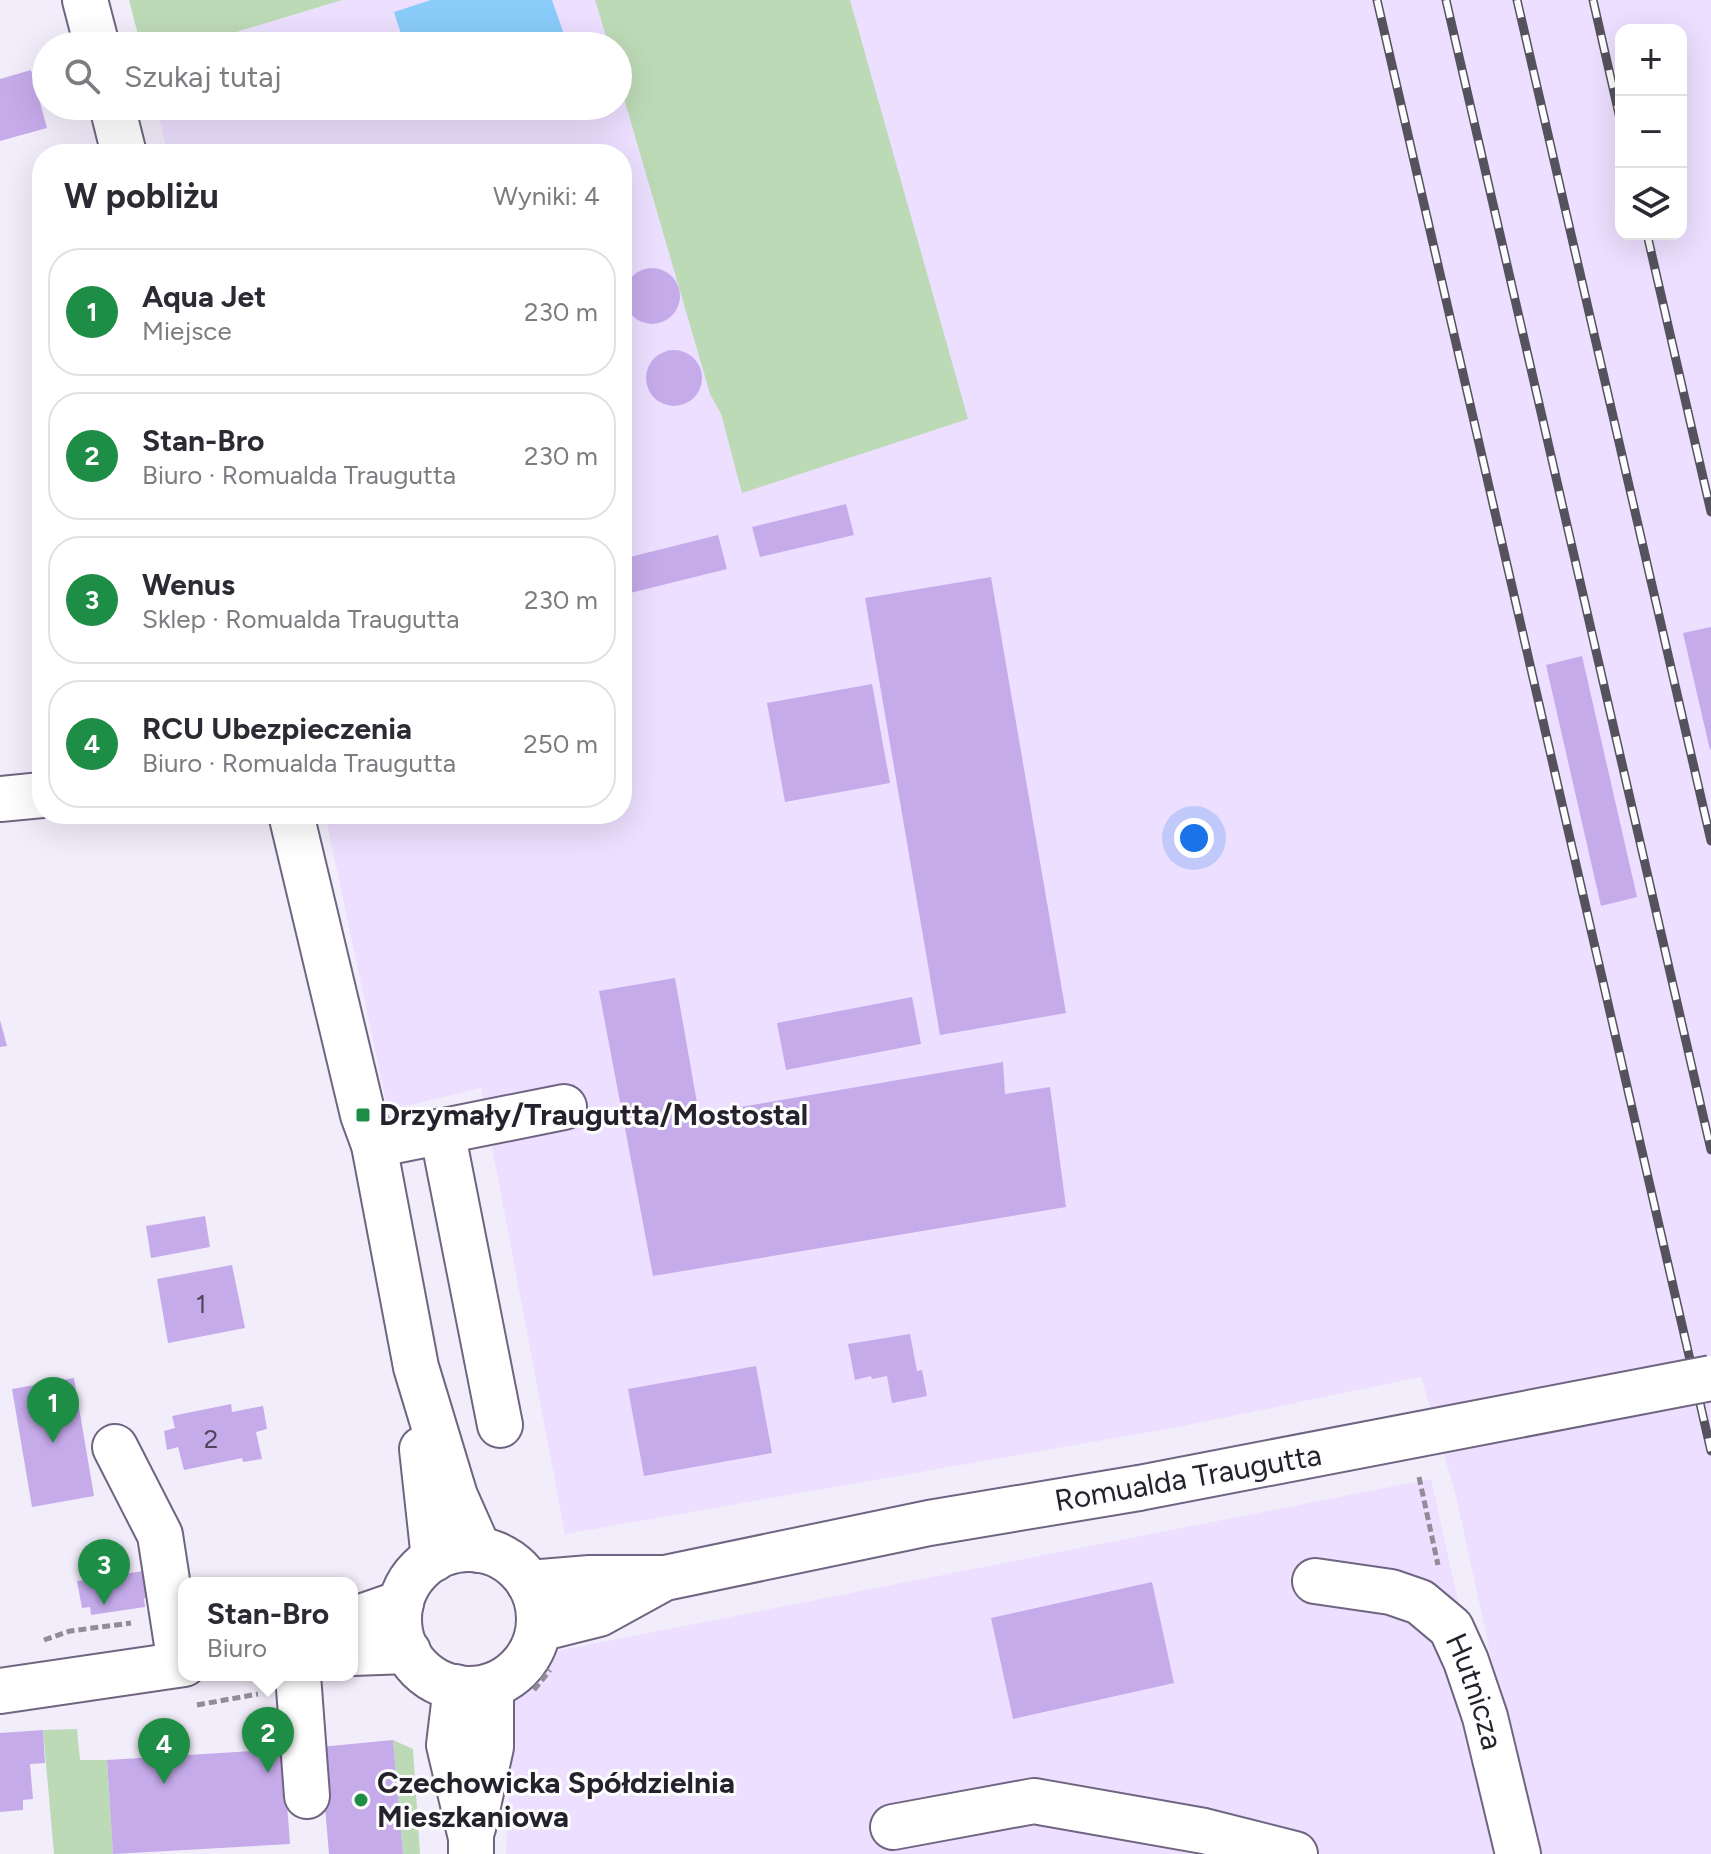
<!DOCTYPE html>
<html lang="pl">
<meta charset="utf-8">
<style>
body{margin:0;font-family:Figtree,sans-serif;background:#f7f7f7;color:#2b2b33}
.controls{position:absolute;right:24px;top:24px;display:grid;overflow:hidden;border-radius:16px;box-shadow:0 8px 32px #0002}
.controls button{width:72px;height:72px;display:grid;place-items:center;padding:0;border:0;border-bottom:2px solid #e1e1e2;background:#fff;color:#2b2b33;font:40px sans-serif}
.you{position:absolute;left:1194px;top:838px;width:28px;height:28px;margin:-20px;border:6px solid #fff;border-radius:50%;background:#1a73e8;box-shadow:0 0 0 12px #1a73e833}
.badge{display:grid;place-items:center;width:52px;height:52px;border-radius:50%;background:#1e8d46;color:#fff;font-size:26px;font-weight:700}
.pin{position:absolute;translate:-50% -66px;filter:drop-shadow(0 2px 4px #0008)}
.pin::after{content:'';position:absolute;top:42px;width:28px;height:24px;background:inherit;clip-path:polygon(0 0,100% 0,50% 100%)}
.popup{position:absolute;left:178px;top:1577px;width:180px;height:104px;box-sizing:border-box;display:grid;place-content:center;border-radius:16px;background:#fff;filter:drop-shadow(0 2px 6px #0005);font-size:26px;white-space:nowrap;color:#7c7c81}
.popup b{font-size:30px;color:#2b2b33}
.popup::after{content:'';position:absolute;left:50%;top:100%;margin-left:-16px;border:16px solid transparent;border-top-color:#fff}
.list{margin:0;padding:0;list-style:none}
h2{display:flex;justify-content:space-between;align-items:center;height:104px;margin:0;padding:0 32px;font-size:34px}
h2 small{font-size:26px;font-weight:400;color:#7c7c81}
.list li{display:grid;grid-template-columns:52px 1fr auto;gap:24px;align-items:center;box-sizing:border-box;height:128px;margin:0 16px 16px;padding:0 16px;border:2px solid #e1e1e2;border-radius:32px}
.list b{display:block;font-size:30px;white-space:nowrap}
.list p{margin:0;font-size:26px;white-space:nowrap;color:#7c7c81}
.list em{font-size:26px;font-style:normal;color:#7c7c81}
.icon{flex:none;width:44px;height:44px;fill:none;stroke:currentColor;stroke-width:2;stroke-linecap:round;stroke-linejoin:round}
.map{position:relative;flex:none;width:1711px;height:1854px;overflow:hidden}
.search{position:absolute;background:#fff;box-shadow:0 8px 32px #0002;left:32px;top:32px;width:600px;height:88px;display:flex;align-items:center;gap:20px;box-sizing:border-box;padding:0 28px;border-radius:44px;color:#7c7c81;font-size:30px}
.panel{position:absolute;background:#fff;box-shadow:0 8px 32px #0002;left:32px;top:144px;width:600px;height:680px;border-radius:32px}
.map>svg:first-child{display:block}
</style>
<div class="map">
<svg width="1711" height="1854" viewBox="0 0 1711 1854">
<rect width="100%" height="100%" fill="#f2edfa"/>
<g fill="#ecdfff" fill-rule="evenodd">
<path d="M342,0H595L609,46H190Z"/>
<path d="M850,0H1711V1854H1534L1456,1496L1421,1377L1178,1427L565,1534L481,1088L388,1110L325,814H622V154H168L156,106H618V78L710,394L721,414L743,493L855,19ZM1621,30H1681V234H1621Z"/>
<path d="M1431,1479L1514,1854H506L515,1702L546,1653Z"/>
</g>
<g fill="#bddab7">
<path d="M129,0H342L190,46H141Z"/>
<path d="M595,0H850L968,419L742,493L721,414L710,394L618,78V46H609Z"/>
<path d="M77,1729L80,1760H107L113,1854H54L43,1730Z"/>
<path d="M393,1740L413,1749L420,1854H403Z"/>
</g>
<path fill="#89cbf9" d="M431,0H552L568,46H405L394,12Z"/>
<g fill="#c6abeb">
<path d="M31,70L47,128L0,141V79Z"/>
<path d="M42,218V245H41L35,219Z"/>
<circle cx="652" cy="296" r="28"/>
<circle cx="674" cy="378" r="28"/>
<path d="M846,504L854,535L760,557L752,527Z"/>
<path d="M718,535L727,569L622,595V559Z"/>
<path d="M991,577L1066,1013L940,1035L865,598Z"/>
<path d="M1711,627V749L1710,750L1683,633Z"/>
<path d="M1582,656L1637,897L1601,906L1546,665Z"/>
<path d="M872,684L890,783L785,802L767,703Z"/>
<path d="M675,978L699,1114L1003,1062L1005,1094L1050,1087L1066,1207L653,1276L599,991Z"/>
<path d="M912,997L921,1044L786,1070L777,1023Z"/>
<path d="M0,1020L7,1046L0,1047Z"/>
<path d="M205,1216L210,1247L151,1258L146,1226Z"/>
<path d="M232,1265L245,1328L168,1343L157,1279Z"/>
<path d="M910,1334L917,1371L922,1370L927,1396L892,1403L887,1376L872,1379L871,1376L855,1380L848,1344Z"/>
<path d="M756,1366L772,1453L644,1476L628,1389Z"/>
<path d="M74,1378L94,1496L32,1507L12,1389Z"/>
<path d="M231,1404L232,1412L263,1406L267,1429L256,1432L262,1459L243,1462L242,1458L184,1470L178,1447L167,1450L164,1431L175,1428L172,1416Z"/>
<path d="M150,1570L154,1597L144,1598L145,1607L91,1615L90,1607L82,1608L77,1581Z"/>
<path d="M1152,1582L1174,1683L1013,1719L991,1618Z"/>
<path d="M43,1730L45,1763L30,1764L33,1799L23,1800V1810L0,1812V1733Z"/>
<path d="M393,1740L403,1854H329L320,1747Z"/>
<path d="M283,1749L290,1844L113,1854L107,1760Z"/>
</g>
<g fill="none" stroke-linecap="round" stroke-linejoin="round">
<g stroke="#706581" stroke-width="48">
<g id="minor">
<path d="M85,0L97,46"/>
<path d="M112,106L124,154"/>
<path d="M0,799L42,795"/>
<path d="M291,814L363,1115L374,1145L416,1367L455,1496L479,1550"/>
<path d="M442,1131L500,1425"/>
<path d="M374,1145L564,1107"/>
<path d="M115,1447L160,1535L180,1664"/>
<path d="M422,1449L434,1559"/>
<circle cx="469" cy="1619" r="70"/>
<path id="s1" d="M1315,1581L1391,1592L1420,1602L1451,1628L1466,1661L1485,1717L1518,1854"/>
<path d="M529,1583L590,1578H665L929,1523L1139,1488"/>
<path d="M352,1620L401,1603"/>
<path d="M539,1629L599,1614L659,1581"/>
<path d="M352,1653L408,1651"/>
<path d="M298,1675L307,1796"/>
<path d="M456,1687L449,1745L471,1838V1854"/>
<path d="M0,1691L184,1664"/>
<path d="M893,1827L1034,1801L1204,1831L1295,1854"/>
<path d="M473,1828L491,1747V1686"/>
</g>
</g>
<g stroke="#908c98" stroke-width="5" stroke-dasharray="8 4" stroke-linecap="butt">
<path d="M1419,1477L1438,1565"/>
<path d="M44,1640L70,1631L131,1623"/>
<path d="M534,1690L550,1670"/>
<path d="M197,1705L258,1694"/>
</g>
<use href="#minor" stroke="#fff" stroke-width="44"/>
<g stroke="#55515d" stroke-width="9">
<g id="rail">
<path d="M1377,0L1711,1451"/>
<path d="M1446,0L1711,1150"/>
<path d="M1517,0L1711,841"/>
<path d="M1593,0L1621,123"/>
<path d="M1647,234L1711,512"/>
</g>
</g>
<use href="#rail" stroke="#fdfdfd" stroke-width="6" stroke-dasharray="18" stroke-linecap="butt"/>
<g stroke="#706581" stroke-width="48" stroke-linecap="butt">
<path id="minor-bridge" d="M1139,1488L1711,1378"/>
</g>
<use href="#minor-bridge" stroke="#fff" stroke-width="44"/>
</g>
<g fill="#1e8d46" stroke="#fdfdfd" stroke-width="3">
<rect x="355" y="1107" width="16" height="16" rx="4"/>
<circle cx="361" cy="1800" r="8"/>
</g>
<g text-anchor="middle" stroke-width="6" stroke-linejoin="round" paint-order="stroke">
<g font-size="26" fill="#4e445c">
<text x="201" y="1313">1</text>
<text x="211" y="1448">2</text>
</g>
<g font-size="30" font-weight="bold" fill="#26222d" stroke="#fdfdfd" text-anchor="start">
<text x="379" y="1125">Drzymały/Traugutta/Mostostal</text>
<text x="377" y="1793">Czechowicka Spółdzielnia<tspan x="377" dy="34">Mieszkaniowa</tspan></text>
</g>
<g font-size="30" fill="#26222d" stroke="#fdfdfd">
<text transform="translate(1188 1478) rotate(-10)" y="10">Romualda Traugutta</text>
<text dy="10" stroke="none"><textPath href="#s1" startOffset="216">Hutnicza</textPath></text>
</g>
</g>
</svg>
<div class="controls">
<button>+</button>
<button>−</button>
<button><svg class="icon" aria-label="layers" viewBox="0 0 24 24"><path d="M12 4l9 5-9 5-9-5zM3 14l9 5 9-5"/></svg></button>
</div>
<div class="you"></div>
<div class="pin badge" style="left:53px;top:1443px">1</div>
<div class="pin badge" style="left:268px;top:1773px">2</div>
<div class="popup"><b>Stan-Bro</b>Biuro</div>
<div class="pin badge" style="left:104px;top:1605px">3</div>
<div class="pin badge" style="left:164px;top:1784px">4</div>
<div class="search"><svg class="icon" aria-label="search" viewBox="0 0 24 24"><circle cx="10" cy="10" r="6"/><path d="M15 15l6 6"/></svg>Szukaj tutaj</div>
<section class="panel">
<h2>W pobliżu<small>Wyniki: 4</small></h2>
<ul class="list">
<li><span class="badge">1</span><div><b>Aqua Jet</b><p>Miejsce</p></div><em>230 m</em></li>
<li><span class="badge">2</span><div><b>Stan-Bro</b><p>Biuro · Romualda Traugutta</p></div><em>230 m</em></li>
<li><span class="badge">3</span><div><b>Wenus</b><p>Sklep · Romualda Traugutta</p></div><em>230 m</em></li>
<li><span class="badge">4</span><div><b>RCU Ubezpieczenia</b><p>Biuro · Romualda Traugutta</p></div><em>250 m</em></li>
</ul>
</section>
</div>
